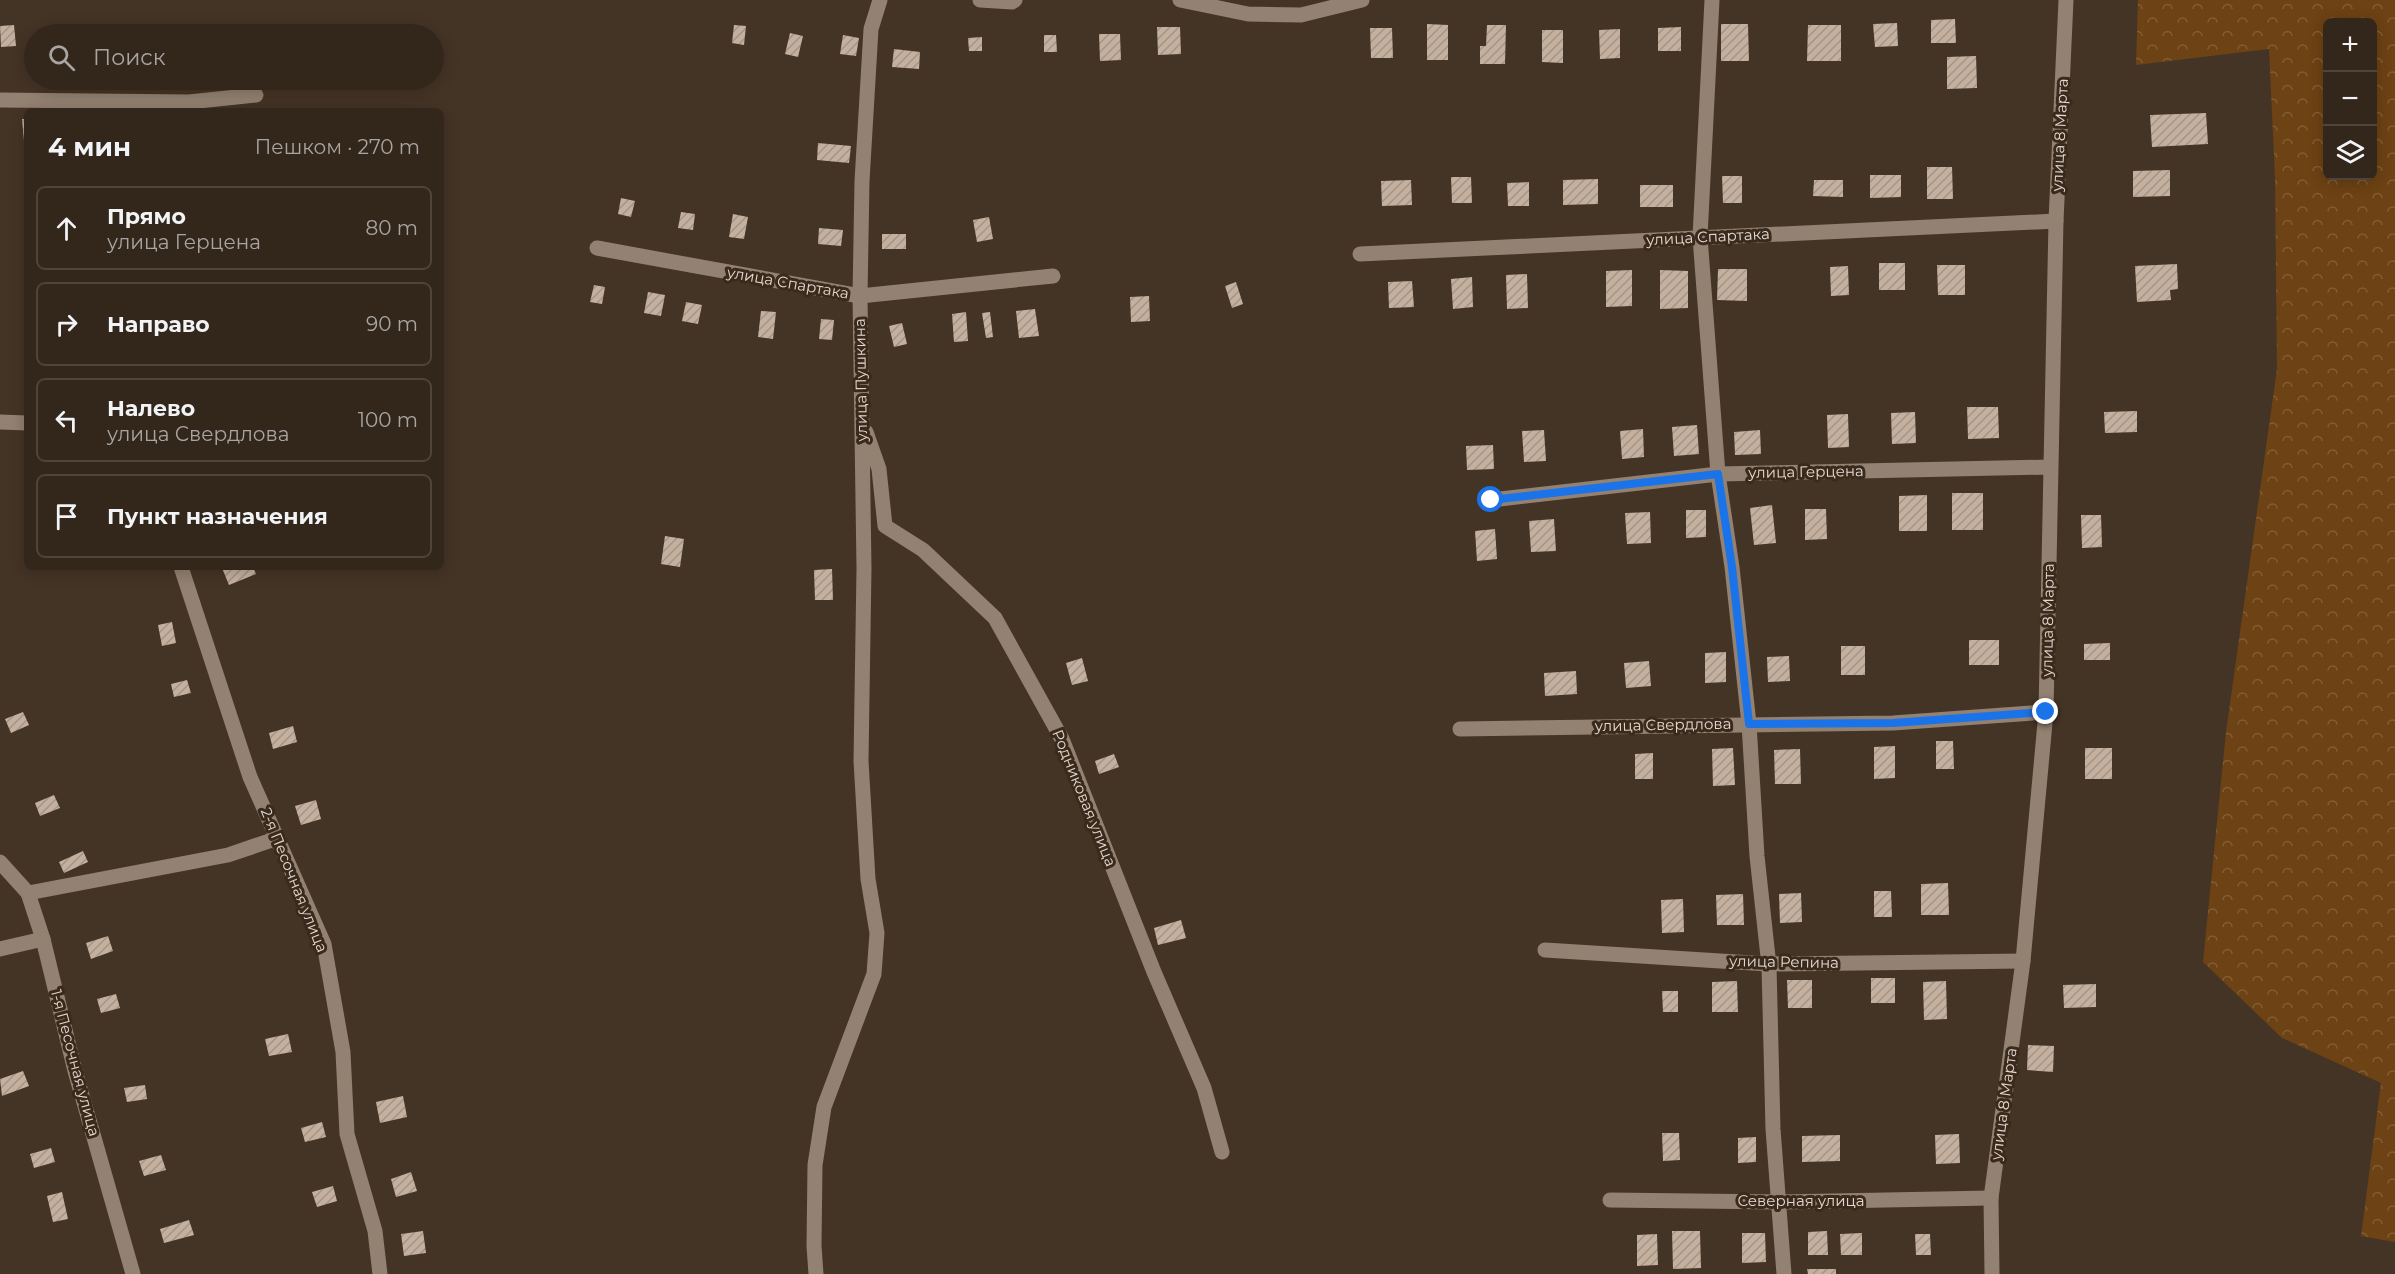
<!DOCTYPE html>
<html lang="ru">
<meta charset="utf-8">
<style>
body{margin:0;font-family:Montserrat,sans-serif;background:#3e3329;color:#f1f3f6}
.controls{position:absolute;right:18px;top:18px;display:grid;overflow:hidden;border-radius:9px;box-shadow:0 3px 15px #0003}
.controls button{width:54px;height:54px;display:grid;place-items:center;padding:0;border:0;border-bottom:2px solid #4e443b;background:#33271c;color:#f1f3f6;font:30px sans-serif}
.stop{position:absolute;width:18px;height:18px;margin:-14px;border:4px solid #1a73e8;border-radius:50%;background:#fff}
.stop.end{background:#1a73e8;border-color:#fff;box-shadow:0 2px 6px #0008}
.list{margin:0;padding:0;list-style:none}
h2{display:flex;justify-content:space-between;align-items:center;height:78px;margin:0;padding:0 24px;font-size:26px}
h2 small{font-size:20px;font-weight:400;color:#a9a5a3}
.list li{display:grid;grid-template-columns:39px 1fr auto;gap:18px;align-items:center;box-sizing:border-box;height:84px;margin:0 12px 12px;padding:0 12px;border:2px solid #4e443b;border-radius:9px}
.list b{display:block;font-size:22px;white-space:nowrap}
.list p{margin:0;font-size:20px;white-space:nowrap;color:#a9a5a3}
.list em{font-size:20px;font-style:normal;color:#a9a5a3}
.icon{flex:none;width:33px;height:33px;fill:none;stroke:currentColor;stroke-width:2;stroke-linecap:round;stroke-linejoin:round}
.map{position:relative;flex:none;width:2395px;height:1274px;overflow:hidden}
.search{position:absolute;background:#33271c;box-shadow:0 3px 15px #0003;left:24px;top:24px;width:420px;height:66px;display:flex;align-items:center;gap:15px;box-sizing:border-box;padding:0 21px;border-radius:33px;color:#a9a5a3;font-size:22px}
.panel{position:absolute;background:#33271c;box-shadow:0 3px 15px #0003;left:24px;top:108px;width:420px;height:462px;border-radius:9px}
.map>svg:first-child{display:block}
</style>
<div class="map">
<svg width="2395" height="1274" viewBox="0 0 2395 1274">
<defs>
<pattern id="forest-crowns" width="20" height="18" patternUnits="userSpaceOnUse" patternTransform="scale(1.5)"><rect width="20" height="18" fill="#6d4214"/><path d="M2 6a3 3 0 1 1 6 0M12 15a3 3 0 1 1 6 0" fill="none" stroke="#825d35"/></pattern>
<pattern id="building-hatch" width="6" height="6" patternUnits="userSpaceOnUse" patternTransform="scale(1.5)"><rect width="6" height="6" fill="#c4b09f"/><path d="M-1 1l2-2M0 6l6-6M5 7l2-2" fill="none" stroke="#a49487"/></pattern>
</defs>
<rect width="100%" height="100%" fill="#443426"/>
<path fill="url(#forest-crowns)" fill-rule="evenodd" d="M2138,0H2395V1242L2361,1236L2381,1083L2282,1038L2203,962L2226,732L2277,369L2275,177L2269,49L2136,65ZM2328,22H2372V176H2328Z"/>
<g fill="url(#building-hatch)">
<path d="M1955,19L1956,43H1931V20Z"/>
<path d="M1897,23L1898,46L1875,47L1873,24Z"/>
<path d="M1427,24L1448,25V60H1427Z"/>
<path d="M1721,24H1748L1749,61H1721Z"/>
<path d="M14,25L16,46L1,47L0,26Z"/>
<path d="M734,25L746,26L744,45L732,43Z"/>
<path d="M1487,25H1506L1505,64H1480V46H1486Z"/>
<path d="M1808,25H1841V61H1807Z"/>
<path d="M56,27L76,34H53Z"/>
<path d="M1157,27H1180L1181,54L1158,55Z"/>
<path d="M1681,27V51H1658V28Z"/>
<path d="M1370,28H1392L1393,58H1371Z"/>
<path d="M1620,29V58L1600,59L1599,30Z"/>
<path d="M1542,30H1563V63L1542,62Z"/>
<path d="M790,33L803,36L798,57L785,54Z"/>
<path d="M1099,34H1120L1121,60L1100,61Z"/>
<path d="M843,35L859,38L856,56L840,54Z"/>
<path d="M1044,35H1056L1057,52H1044Z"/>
<path d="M982,37V51H969L968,38Z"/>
<path d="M894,49L920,52L919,69L892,67Z"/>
<path d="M1976,56L1977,88L1947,89V57Z"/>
<path d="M2206,113L2208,144L2152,147L2150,115Z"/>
<path d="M22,119H27V141H24Z"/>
<path d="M818,143L851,146L849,163L817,160Z"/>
<path d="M1927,167H1952L1953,199H1927Z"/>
<path d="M2170,170V196L2133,197V171Z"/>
<path d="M1870,175H1901V197L1870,198Z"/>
<path d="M1722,176H1742V203H1723Z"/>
<path d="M1451,177H1471L1472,203H1452Z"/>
<path d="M1598,179V204L1563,205V180Z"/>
<path d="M1411,180L1412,205L1382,206L1381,181Z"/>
<path d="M1814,180H1843V197L1813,196Z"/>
<path d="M1529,182V206H1508L1507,183Z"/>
<rect x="1640" y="185" width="33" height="22"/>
<path d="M621,198L635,201L631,217L618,214Z"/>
<path d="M681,212L695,214L693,230L678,228Z"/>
<path d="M733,214L748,217L744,239L729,237Z"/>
<path d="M989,217L993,239L977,242L973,220Z"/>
<path d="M819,228L843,230L841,246L818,244Z"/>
<rect x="882" y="234" width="24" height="15"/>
<rect x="1879" y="263" width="26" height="27"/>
<path d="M2177,264L2178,289L2170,290L2171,300L2137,302L2135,266Z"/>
<path d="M1937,265H1965V295H1938Z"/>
<path d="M1848,266L1849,295L1831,296L1830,267Z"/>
<path d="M1718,269H1747V301L1717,300Z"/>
<path d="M1632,270V306L1606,307V271Z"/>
<path d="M1660,270L1688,271V308L1660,309Z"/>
<path d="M1527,274L1528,308L1507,309L1506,275Z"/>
<path d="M1472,277L1473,307L1453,309L1451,279Z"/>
<path d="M1412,281L1414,307L1389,308L1388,282Z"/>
<path d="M1236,282L1243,304L1232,308L1225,286Z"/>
<path d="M594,285L605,287L602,304L590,302Z"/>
<path d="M648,292L665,295L661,316L644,313Z"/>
<path d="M1149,296L1150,321L1131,322L1130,297Z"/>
<path d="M686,302L702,305L698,324L682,321Z"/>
<path d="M1035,309L1039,336L1019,338L1016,311Z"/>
<path d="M761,311L776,312L773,339L758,337Z"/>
<path d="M966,312L968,341L954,342L952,314Z"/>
<path d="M990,312L993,337L986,338L982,313Z"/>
<path d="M821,319L834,320L832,340L819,339Z"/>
<path d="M902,323L907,344L894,347L889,326Z"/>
<path d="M1967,407H1998L1999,438L1968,439Z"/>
<path d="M2137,411V432L2105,433L2104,412Z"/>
<path d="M1915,412L1916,443L1892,444L1891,413Z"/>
<path d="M1848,414L1849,447L1828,448L1827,415Z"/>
<path d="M1697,425L1699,454L1674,456L1672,427Z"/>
<path d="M1643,429L1644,457L1622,459L1620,431Z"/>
<path d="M1544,430L1546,461L1524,462L1522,431Z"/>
<path d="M1760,430L1761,454L1735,455L1734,432Z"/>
<path d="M1493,445L1494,469L1467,470L1466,446Z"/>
<rect x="1952" y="493" width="31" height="37"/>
<path d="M1927,495V531H1899V496Z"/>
<path d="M1772,505L1776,543L1754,545L1750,508Z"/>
<path d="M1805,509H1826L1827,539L1805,540Z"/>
<path d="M1686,510H1706V537L1686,538Z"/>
<path d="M1650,512L1651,543L1627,544L1625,513Z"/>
<path d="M2081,515H2101L2102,547L2082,548Z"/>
<path d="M1554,519L1556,551L1531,552L1529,521Z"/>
<path d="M1495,529L1497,559L1477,561L1475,531Z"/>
<path d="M665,536L684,539L680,567L661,564Z"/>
<path d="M225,567H253L256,574L229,585L222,568Z"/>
<path d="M832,569L833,600H815L814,570Z"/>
<path d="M172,622L176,643L162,646L158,625Z"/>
<rect x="1969" y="640" width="30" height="25"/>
<path d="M2110,643V660H2084V644Z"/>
<rect x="1841" y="646" width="24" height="29"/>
<path d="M1726,652V682L1705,683V653Z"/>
<path d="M1789,656L1790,681L1768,682L1767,657Z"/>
<path d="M1082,658L1088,681L1072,685L1066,663Z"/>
<path d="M1649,661L1651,686L1626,688L1624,663Z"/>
<path d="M1576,671L1577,694L1545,696L1544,673Z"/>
<path d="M187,680L191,693L174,697L171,684Z"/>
<path d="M23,712L29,725L11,733L5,719Z"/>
<path d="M293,726L297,742L273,749L269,733Z"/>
<path d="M1936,741H1953L1954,769H1936Z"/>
<path d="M1895,746V778L1874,779V747Z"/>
<path d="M1733,748L1735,785L1713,786L1712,749Z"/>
<rect x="2085" y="748" width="27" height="31"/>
<path d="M1800,749L1801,784H1775L1774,750Z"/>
<path d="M1653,753V779H1635V754Z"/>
<path d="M1114,754L1119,767L1099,774L1095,761Z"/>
<path d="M54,795L60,808L40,816L35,803Z"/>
<path d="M316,800L321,819L301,825L295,806Z"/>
<path d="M83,851L88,862L64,873L59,862Z"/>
<path d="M1948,883L1949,915H1921V884Z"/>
<path d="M1874,891H1891L1892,917H1874Z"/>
<path d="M1801,893L1802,922L1780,923L1779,894Z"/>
<path d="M1743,894L1744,925H1717L1716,895Z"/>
<path d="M1683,899L1684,932L1662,933L1661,900Z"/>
<path d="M1181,920L1186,938L1158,945L1154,928Z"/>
<path d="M108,936L113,951L91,959L86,943Z"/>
<rect x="1871" y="978" width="24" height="25"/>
<path d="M1787,980H1812V1008H1788Z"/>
<path d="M1737,981L1738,1012H1712V982Z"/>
<path d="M1946,981L1947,1019L1924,1020L1923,982Z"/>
<path d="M2096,984V1007L2064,1008L2063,985Z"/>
<path d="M1662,991H1678V1012H1663Z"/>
<path d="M116,994L120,1008L101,1013L97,999Z"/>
<path d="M288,1034L292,1052L269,1056L265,1039Z"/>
<path d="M2028,1045L2054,1046L2053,1072L2027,1070Z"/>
<path d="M23,1071L29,1086L2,1096L0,1079Z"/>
<path d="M145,1085L147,1099L127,1102L124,1088Z"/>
<path d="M403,1096L407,1117L380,1123L376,1102Z"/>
<path d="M322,1122L326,1137L305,1142L301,1128Z"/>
<path d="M1662,1133H1679L1680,1160L1663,1161Z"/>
<path d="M1959,1134L1960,1163L1936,1164L1935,1135Z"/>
<path d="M1840,1135V1161L1802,1162V1136Z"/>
<path d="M1756,1137V1162L1738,1163V1138Z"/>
<path d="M51,1148L55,1162L34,1168L30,1154Z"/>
<path d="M161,1155L166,1170L144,1176L139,1161Z"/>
<path d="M411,1172L417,1191L396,1197L391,1179Z"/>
<path d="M333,1186L337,1201L317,1207L312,1192Z"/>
<path d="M62,1192L68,1219L53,1222L47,1196Z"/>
<path d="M189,1220L194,1235L164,1243L160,1229Z"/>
<path d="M423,1231L426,1253L404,1256L401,1234Z"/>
<path d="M1672,1231H1700L1701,1268L1673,1269Z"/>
<path d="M1827,1231L1828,1255H1808V1232Z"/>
<path d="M1742,1233H1765L1766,1262L1742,1263Z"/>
<path d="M1862,1233V1255H1841L1840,1234Z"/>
<path d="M1657,1234L1658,1265L1637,1266V1235Z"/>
<path d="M1915,1234H1930L1931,1255H1916Z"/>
<path d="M1807,1269H1836V1274H1808Z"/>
</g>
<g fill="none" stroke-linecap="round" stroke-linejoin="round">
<g stroke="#938171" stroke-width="15">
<path d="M980,0L1012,2L1015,0"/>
<path d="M1180,0L1248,14L1301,15L1362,0"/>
<path d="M1712,0L1700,237L1718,474L1732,567L1749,724L1757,856L1769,966L1773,1129L1784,1274"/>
<path d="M0,100L189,102L256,95"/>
<path d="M597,248L860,296L1053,276"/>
<path d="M1360,254L2056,221"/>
<path d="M0,422L27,423"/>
<path d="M866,432L879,469L885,526L923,550L995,618L1062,739L1154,972L1204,1088L1222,1152"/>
<path d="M1491,500L1718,474L2050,467"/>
<path d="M181,567L250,777L324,944L343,1052L347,1134L375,1231L380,1274"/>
<path d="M1460,729L1893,723L2046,712"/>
<path d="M0,862L28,893L43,939L75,1071L133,1274"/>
<path d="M28,893L228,855L278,838"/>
<path d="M0,949L43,939"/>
<path d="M1545,950L1768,964L2023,961"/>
<path d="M1610,1200L1780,1202L1991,1198"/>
<path d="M816,1274L814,1246L815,1165L824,1107L874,974L877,933L868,879L861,761L864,568L860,296L862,181L871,29L880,0"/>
<path d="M1992,1274L1991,1198L2023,961L2046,712L2056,221L2066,0"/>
</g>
</g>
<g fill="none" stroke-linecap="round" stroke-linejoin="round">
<path stroke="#1a73e8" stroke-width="8" d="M1491,500L1718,474L1732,567L1749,724L1893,723L2046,712"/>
</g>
<g text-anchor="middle" stroke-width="6" stroke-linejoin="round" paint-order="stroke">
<g font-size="15" fill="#e3d8d0" stroke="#392a1c">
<text transform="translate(2060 135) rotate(-87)" y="5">улица 8 Марта</text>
<text transform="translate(1708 237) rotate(-3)" y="5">улица Спартака</text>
<text transform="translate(788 283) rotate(10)" y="5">улица Спартака</text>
<text transform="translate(861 380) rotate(-91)" y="5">улица Пушкина</text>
<text transform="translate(1806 472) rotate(-1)" y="5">улица Герцена</text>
<text transform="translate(2048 620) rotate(-89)" y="5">улица 8 Марта</text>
<text transform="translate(1663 725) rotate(-1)" y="5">улица Свердлова</text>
<text transform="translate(1084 798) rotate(68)" y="5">Родниковая улица</text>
<text transform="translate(294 880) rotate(68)" y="5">2-я Песочная улица</text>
<text transform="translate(1784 962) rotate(1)" y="5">улица Репина</text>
<text transform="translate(75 1063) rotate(75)" y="5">1-я Песочная улица</text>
<text transform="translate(2004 1104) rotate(-82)" y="5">улица 8 Марта</text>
<text x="1801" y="1206">Северная улица</text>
</g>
</g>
</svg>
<div class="controls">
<button>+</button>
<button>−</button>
<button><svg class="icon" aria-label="layers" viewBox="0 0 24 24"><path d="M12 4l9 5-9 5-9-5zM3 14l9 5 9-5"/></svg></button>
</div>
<div class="stop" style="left:1491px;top:500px"></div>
<div class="stop end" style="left:2046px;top:712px"></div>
<div class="search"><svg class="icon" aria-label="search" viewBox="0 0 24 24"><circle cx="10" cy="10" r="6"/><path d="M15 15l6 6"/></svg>Поиск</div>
<section class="panel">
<h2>4 мин<small>Пешком · 270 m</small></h2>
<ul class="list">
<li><svg class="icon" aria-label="ahead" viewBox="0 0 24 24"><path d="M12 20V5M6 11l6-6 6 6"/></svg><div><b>Прямо</b><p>улица Герцена</p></div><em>80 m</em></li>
<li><svg class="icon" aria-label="right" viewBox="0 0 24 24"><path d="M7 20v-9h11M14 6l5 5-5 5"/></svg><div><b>Направо</b></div><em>90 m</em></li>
<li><svg class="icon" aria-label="left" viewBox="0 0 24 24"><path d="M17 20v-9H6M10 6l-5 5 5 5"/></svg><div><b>Налево</b><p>улица Свердлова</p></div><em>100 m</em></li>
<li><svg class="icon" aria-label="arrive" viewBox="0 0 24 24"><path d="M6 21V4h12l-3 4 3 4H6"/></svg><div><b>Пункт назначения</b></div></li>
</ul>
</section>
</div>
